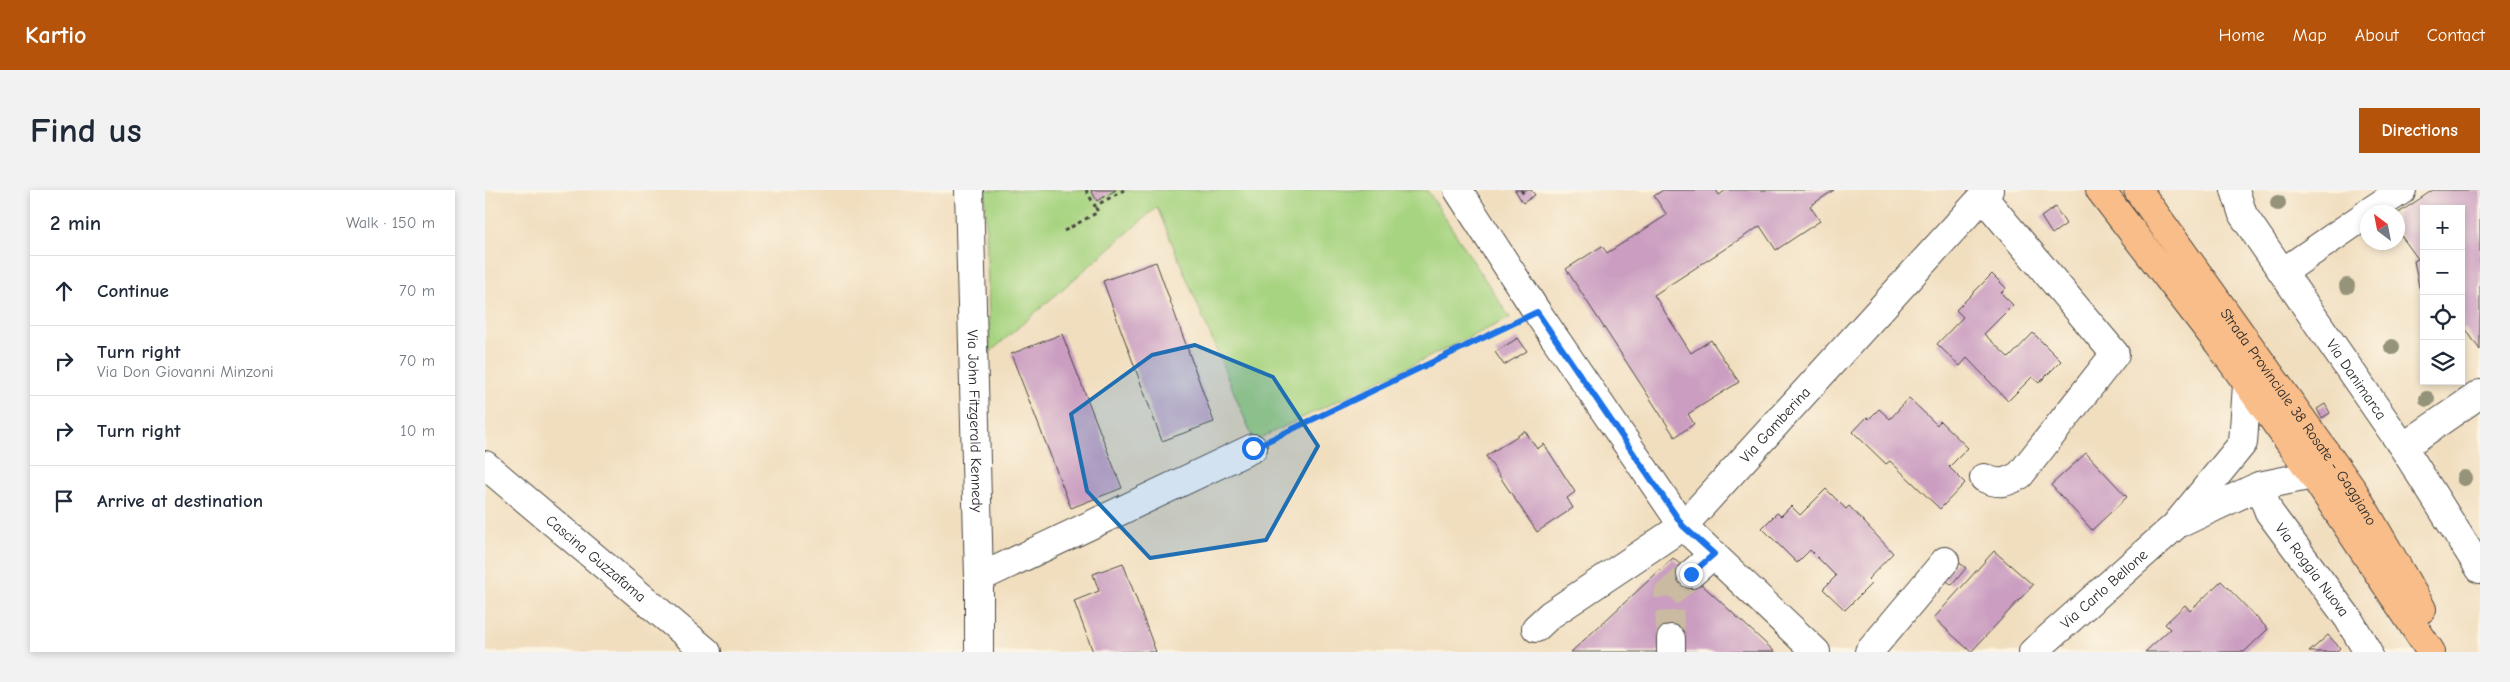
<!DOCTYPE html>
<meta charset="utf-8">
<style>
body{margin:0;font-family:"Comic Neue",sans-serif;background:#f2f2f3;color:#1f2937}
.controls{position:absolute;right:15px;top:15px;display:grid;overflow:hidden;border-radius:0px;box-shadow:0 2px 8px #0003}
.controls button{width:45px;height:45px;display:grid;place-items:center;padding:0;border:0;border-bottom:1px solid #e0e1e3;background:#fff;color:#1f2937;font:25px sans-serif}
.compass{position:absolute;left:1875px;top:15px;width:45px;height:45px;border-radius:50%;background:#fff;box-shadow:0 2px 8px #0003;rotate:328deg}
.stop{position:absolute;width:15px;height:15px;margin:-11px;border:4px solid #1a73e8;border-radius:50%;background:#fff}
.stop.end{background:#1a73e8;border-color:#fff;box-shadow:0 1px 5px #0008}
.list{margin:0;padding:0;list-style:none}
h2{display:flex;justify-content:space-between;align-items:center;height:65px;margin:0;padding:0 20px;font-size:21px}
h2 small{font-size:16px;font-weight:400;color:#747a83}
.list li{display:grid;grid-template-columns:32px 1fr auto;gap:15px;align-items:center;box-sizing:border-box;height:70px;padding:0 20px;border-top:1px solid #e0e1e3}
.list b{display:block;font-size:19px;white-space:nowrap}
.list p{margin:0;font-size:16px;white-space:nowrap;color:#747a83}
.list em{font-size:16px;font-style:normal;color:#747a83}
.icon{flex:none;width:28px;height:28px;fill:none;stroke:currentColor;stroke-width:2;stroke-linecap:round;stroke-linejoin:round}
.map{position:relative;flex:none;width:1995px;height:462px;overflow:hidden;border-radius:0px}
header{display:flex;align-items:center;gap:30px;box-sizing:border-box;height:70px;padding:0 25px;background:#b45309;color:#fff}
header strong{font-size:24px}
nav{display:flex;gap:28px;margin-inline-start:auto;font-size:18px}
.intro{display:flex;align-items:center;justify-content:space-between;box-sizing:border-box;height:120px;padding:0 30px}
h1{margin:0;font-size:35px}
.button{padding:12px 22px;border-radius:0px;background:#b45309;color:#fff;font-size:18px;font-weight:700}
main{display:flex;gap:30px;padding:0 30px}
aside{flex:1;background:#fff;border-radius:0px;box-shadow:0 2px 8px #0003}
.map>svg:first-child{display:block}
</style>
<header>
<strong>Kartio</strong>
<nav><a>Home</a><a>Map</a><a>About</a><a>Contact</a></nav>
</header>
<div class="intro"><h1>Find us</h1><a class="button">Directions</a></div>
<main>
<aside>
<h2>2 min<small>Walk · 150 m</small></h2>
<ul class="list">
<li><svg class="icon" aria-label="ahead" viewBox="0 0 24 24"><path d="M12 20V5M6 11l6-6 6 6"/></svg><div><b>Continue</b></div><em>70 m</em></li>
<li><svg class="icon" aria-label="right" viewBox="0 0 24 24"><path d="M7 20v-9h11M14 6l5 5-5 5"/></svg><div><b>Turn right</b><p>Via Don Giovanni Minzoni</p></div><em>70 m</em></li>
<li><svg class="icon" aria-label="right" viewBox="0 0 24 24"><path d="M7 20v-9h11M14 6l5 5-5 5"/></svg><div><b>Turn right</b></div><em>10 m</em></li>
<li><svg class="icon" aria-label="arrive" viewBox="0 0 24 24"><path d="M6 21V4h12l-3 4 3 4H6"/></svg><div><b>Arrive at destination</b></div></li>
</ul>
</aside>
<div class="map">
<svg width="1995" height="462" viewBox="0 0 1995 462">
<rect width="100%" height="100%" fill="#fcf5e5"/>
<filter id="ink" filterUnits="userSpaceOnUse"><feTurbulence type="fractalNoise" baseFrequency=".02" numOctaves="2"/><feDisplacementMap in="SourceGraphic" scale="10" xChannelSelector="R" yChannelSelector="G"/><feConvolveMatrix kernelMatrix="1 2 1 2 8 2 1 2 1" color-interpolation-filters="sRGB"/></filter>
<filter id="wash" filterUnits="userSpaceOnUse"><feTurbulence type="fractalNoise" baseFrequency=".0096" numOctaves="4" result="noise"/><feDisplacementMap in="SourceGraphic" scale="20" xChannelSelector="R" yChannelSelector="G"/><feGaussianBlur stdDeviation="1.12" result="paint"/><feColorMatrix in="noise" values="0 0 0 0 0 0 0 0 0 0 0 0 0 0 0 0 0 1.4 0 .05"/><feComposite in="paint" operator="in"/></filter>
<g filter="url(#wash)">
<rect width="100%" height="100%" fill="#f1debf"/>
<path fill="#a7d481" stroke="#698056" d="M500,0H942L1025,128L769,251L672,17L505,162Z"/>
<g id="blocks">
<g fill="#cb9ec1">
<path d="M606,0H631L612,11Z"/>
<path d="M1030,0H1046L1050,5L1038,13Z"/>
<path d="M1178,0H1231L1234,5L1241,0H1349L1325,16L1335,31L1291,60L1275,36L1169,105L1206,163L1226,150L1254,192L1203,224L1209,234L1190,247L1081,79L1117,56L1122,63L1182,25L1169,6Z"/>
<path d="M1948,0H1995V160L1980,138L1976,141V19H1939V104L1934,97L1929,71L1933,69L1912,40V24Z"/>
<path d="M1570,17L1581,34L1567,44L1556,27Z"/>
<path d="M671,72L729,232L677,251L618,91Z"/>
<path d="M1507,84L1521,98L1516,103L1528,115L1499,144L1524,168L1548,143L1576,171L1554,193L1547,187L1523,211L1482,168L1475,176L1452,154L1478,127L1471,120Z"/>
<path d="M577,144L637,298L586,318L526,164Z"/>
<path d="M1033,148L1042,161L1019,175L1010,162Z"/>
<path d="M1424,208L1452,235L1455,231L1483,258L1464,277L1480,293L1455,319L1405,271L1401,274L1368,242L1382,227L1384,229L1394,219L1405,229Z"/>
<path d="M1840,214L1845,223L1837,228L1832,219Z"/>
<path d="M1040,241L1052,259L1059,254L1090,302L1082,308L1088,318L1052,342L1001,266Z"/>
<path d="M1601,263L1642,307L1607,340L1566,295Z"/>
<path d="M1341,299L1361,319L1364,316L1408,363L1383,389L1387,393L1360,420L1338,399L1351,386L1325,360L1312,373L1277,338L1292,323L1296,326L1306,316L1315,325Z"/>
<path d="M1509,361L1548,395L1486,462L1449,428Z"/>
<path d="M1188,368L1290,462H1199L1186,449L1172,462H1086Z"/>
<path d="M1472,371L1481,378L1467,395L1458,388Z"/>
<path d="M638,373L671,462H608L589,411L614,401L608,384Z"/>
<path d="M1736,391L1783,439L1759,462H1660L1685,439L1680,434L1700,415L1705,421Z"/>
<path d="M1843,445L1855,458L1851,462H1824Z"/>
</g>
</g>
</g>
<g filter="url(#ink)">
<use href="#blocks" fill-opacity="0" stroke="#494641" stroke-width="1"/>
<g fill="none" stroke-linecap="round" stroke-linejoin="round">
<path stroke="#c9baa1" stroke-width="28" stroke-dasharray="28 14" stroke-linecap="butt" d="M1186,449L1183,404L1206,384"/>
<g stroke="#494641" stroke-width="30">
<g id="minor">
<path id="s1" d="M484,0L494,388V462"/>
<path d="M973,0L1052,122L1198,336L1331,462"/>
<path id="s2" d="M1750,0L1758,25L1918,257L1995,379"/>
<path d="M1498,7L1630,164L1535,285C1521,293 1514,295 1499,288"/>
<path d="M1884,22L1917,0"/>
<path d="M1798,82L1882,24"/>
<path d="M1918,257L1995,204"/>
<path id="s3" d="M0,275L222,462"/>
<path id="s4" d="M1774,296L1784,322L1863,428L1883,462"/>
<path d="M1698,332L1774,296L1828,285"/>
<path d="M1206,384L1229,364"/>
<path d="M494,388L768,258"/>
<path id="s5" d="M1051,438L1065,425L1198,336L1504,0"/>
<path d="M1186,449V462"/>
<path d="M1384,462L1460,371"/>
<path id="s6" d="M1548,462L1690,336L1758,253L1762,195"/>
</g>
</g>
<g stroke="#494641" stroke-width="30">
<g id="major">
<path d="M1615,0L1734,154L1828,285L1946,462"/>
<path id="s7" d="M1653,0L1869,302L1937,419"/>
</g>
</g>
<g stroke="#494641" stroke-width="3" stroke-dasharray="4 4" stroke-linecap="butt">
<path d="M601,0L610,16L639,0"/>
<path d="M1036,0L1040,6"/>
<path d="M579,41L613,22L610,16"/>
<path d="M793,246L1026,134"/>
</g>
<use href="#minor" stroke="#fff" stroke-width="28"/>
<use href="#major" stroke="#f8bd89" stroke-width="28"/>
</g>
<g fill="#959379">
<circle cx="1793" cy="13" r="8"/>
<circle cx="1862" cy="96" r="8"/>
<circle cx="1907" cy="157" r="8"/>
<circle cx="1942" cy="209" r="8"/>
<circle cx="1979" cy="288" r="8"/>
</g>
</g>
<g fill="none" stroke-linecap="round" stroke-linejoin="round" filter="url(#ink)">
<path stroke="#1a73e8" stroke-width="6" d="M768,258L1052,122L1198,336L1229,364L1206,384"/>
</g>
<path fill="#1f6fb2" fill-opacity="0.2" stroke="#1f6fb2" stroke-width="4" stroke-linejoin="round" d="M710,155L788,187L833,256L781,350L665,368L602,301L586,224L667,165Z"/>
<g text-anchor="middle" stroke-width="5" stroke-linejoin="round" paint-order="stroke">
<g font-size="15" fill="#2b2b2b" stroke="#fcf5e5">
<text dy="5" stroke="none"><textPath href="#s2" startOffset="226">Via Danimarca</textPath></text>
<text dy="5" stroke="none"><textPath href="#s7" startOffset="278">Strada Provinciale 38 Rosate - Gaggiano</textPath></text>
<text dy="5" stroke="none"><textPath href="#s1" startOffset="231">Via John Fitzgerald Kennedy</textPath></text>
<text dy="5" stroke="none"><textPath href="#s5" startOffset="316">Via Gamberina</textPath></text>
<text dy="5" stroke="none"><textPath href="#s3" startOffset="145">Cascina Guzzafama</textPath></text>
<text dy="5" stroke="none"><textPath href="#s4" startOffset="100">Via Roggia Nuova</textPath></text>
<text dy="5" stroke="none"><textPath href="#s6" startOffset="95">Via Carlo Bellone</textPath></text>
</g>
</g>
</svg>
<div class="controls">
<button>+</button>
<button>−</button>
<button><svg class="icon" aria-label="locate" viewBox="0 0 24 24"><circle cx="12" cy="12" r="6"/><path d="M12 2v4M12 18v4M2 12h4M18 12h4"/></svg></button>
<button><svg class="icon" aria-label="layers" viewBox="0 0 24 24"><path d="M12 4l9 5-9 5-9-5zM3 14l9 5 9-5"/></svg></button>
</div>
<svg class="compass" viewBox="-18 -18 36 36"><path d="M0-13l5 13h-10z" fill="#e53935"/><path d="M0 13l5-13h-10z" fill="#747a83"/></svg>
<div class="stop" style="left:768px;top:258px"></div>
<div class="stop end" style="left:1206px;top:384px"></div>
</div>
</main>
